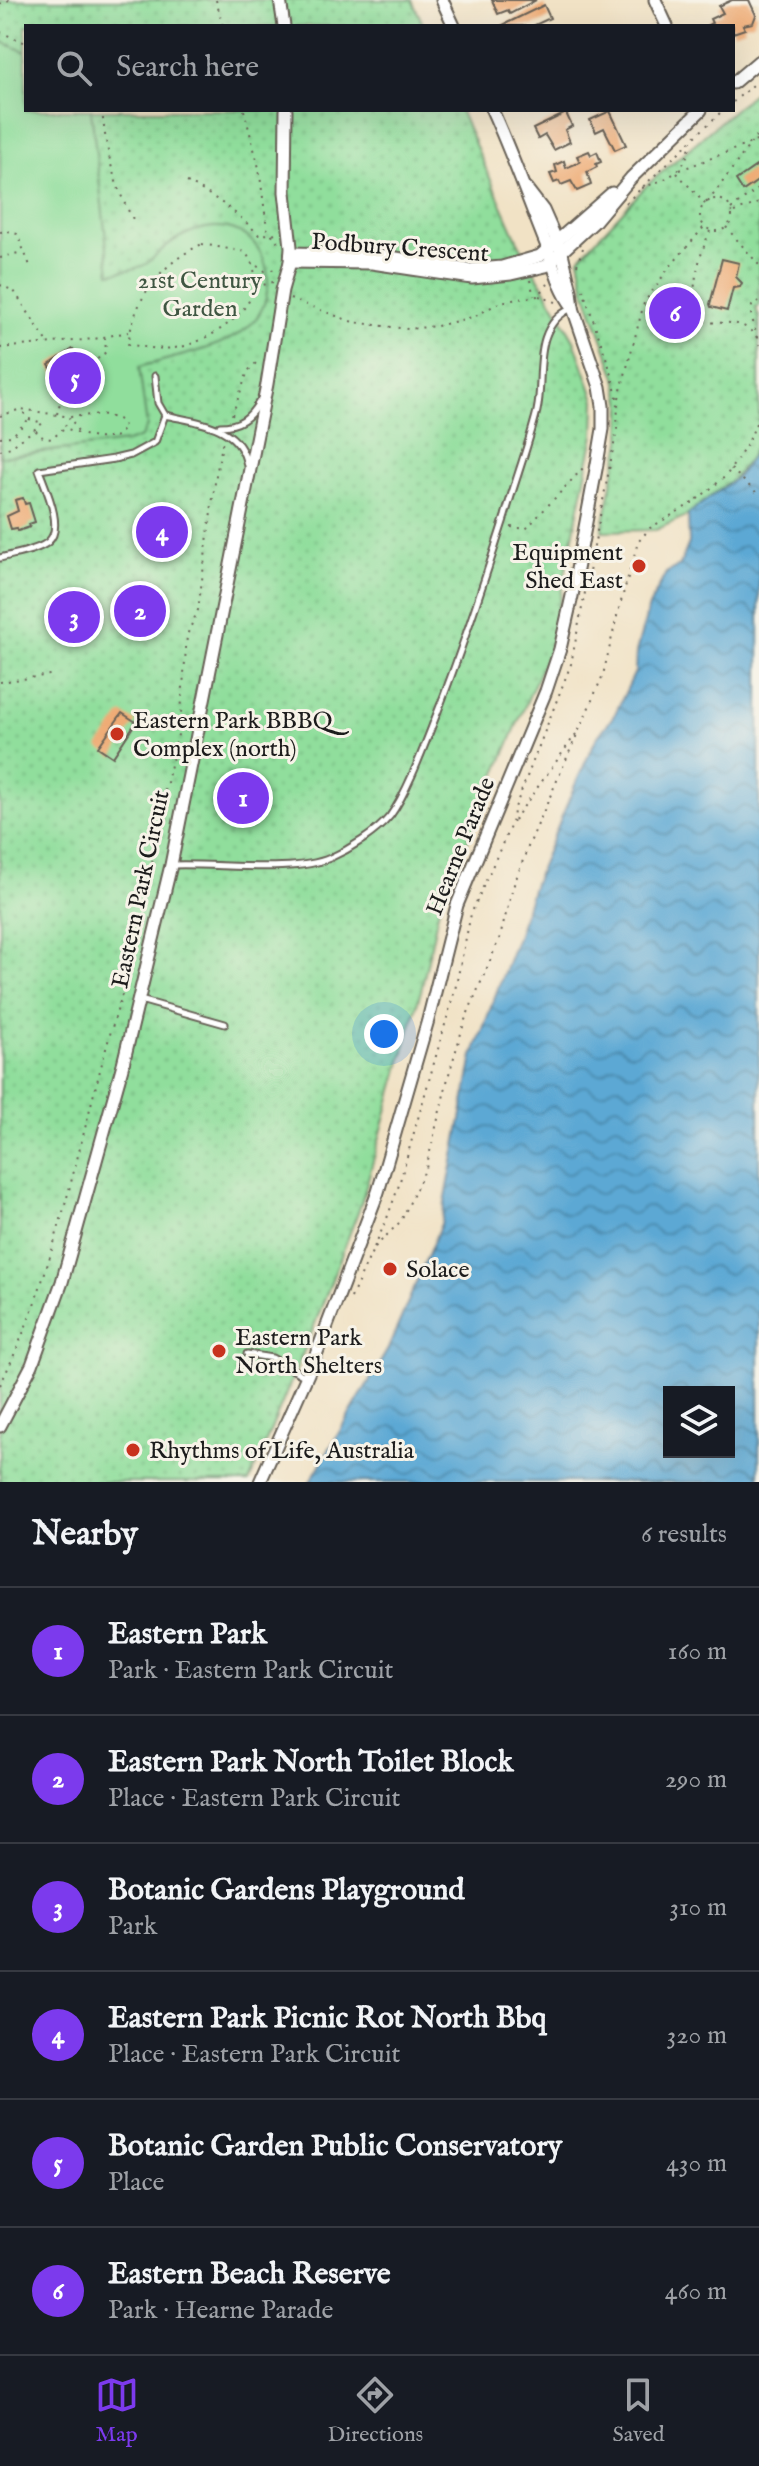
<!DOCTYPE html>
<meta charset="utf-8">
<style>
body{margin:0;font-family:"IM FELL English",serif;background:#20242c;color:#f1f3f6}
.controls{position:absolute;right:24px;bottom:24px;display:grid;overflow:hidden;border-radius:0px;box-shadow:0 8px 32px #0002}
.controls button{width:72px;height:72px;display:grid;place-items:center;padding:0;border:0;border-bottom:2px solid #363941;background:#171b24;color:#f1f3f6;font:40px sans-serif}
.you{position:absolute;left:384px;top:1034px;width:28px;height:28px;margin:-20px;border:6px solid #fff;border-radius:50%;background:#1a73e8;box-shadow:0 0 0 12px #1a73e833}
.badge{display:grid;place-items:center;width:52px;height:52px;border-radius:50%;background:#7c3aed;color:#fff;font-size:26px;font-weight:700}
.pin{position:absolute;translate:-50% -50%;border:4px solid #fff;box-shadow:0 2px 8px #0006}
.list{margin:0;padding:0;list-style:none}
h2{display:flex;justify-content:space-between;align-items:center;height:104px;margin:0;padding:0 32px;font-size:34px}
h2 small{font-size:26px;font-weight:400;color:#9ea1a6}
.list li{display:grid;grid-template-columns:52px 1fr auto;gap:24px;align-items:center;box-sizing:border-box;height:128px;padding:0 32px;border-top:2px solid #363941}
.list b{display:block;font-size:30px;white-space:nowrap}
.list p{margin:0;font-size:26px;white-space:nowrap;color:#9ea1a6}
.list em{font-size:26px;font-style:normal;color:#9ea1a6}
.icon{flex:none;width:44px;height:44px;fill:none;stroke:currentColor;stroke-width:2;stroke-linecap:round;stroke-linejoin:round}
.map{position:relative;flex:none;width:759px;height:1482px;overflow:hidden}
.search{position:absolute;background:#171b24;box-shadow:0 8px 32px #0002;left:24px;right:24px;top:24px;height:88px;display:flex;align-items:center;gap:20px;box-sizing:border-box;padding:0 28px;border-radius:0px;color:#9ea1a6;font-size:30px}
.sheet{height:872px;background:#171b24}
nav{display:flex;justify-content:space-around;align-items:center;box-sizing:border-box;height:112px;border-top:2px solid #363941;background:#171b24;font-size:22px;color:#9ea1a6}
nav a{display:grid;justify-items:center;gap:4px}
nav .on{color:#7c3aed}
.map>svg:first-child{display:block}
</style>
<div class="map">
<svg width="759" height="1482" viewBox="0 0 759 1482">
<defs>
<pattern id="park-dots" width="8" height="8" patternUnits="userSpaceOnUse" patternTransform="scale(2)"><rect width="8" height="8" fill="#90de9c"/><path d="M2 2h.1M6 6h.1" fill="none" stroke="#7cbe86" stroke-width="1.8" stroke-linecap="round"/></pattern>
<pattern id="water-waves" width="16" height="10" patternUnits="userSpaceOnUse" patternTransform="scale(2)"><rect width="16" height="10" fill="#5ba8d4"/><path d="M0 5q4-4 8 0t8 0" fill="none" stroke="#4a88ab"/></pattern>
</defs>
<rect width="100%" height="100%" fill="#f7f3e8"/>
<filter id="ink" filterUnits="userSpaceOnUse"><feTurbulence type="fractalNoise" baseFrequency=".0125" numOctaves="2"/><feDisplacementMap in="SourceGraphic" scale="16" xChannelSelector="R" yChannelSelector="G"/><feConvolveMatrix kernelMatrix="1 2 1 2 8 2 1 2 1" color-interpolation-filters="sRGB"/></filter>
<filter id="wash" filterUnits="userSpaceOnUse"><feTurbulence type="fractalNoise" baseFrequency=".006" numOctaves="4" result="noise"/><feDisplacementMap in="SourceGraphic" scale="32" xChannelSelector="R" yChannelSelector="G"/><feGaussianBlur stdDeviation="1.8" result="paint"/><feColorMatrix in="noise" values="0 0 0 0 0 0 0 0 0 0 0 0 0 0 0 0 0 1.4 0 .05"/><feComposite in="paint" operator="in"/></filter>
<g filter="url(#wash)">
<rect width="100%" height="100%" fill="#f1e2c5"/>
<g fill="url(#park-dots)" stroke="#567d5c" stroke-width="2">
<path d="M0,0H412L424,26H26V110H460L519,244L574,340L595,400L594,435L550,647L439,908L422,987L361,1204L311,1334L249,1482H0Z"/>
<path d="M759,88V305L756,308L759,318V439L749,459L733,479L684,517L656,530L602,531L621,441L622,406L616,377L585,291L579,258L647,185Z"/>
</g>
<path fill="#90de9c" stroke="#567d5c" stroke-width="2" d="M0,41L26,52V110H91L110,273C121,271 136,270 146,264C152,260 158,253 164,248C177,237 196,228 214,227C268,224 286,296 247,328C224,348 170,358 139,367L147,426L141,437L127,442L0,457Z"/>
<path fill="url(#water-waves)" stroke="#3c6278" stroke-width="2" fill-rule="evenodd" d="M759,445V1482H310L388,1349L441,1224L473,1056L518,934L534,883L575,785L596,739L615,714L635,672L636,652L649,606L666,573L680,565L689,543L688,514L738,476ZM669,1392H729V1452H669Z"/>
<g id="blocks">
<g fill="#eea971">
<path d="M492,0H536L510,14L508,10L498,14Z"/>
<path d="M732,0H749L756,15L753,23L743,25L745,29L733,33V26H706L712,23L710,19L723,13L719,6Z"/>
<path d="M544,5L550,18L533,26H501Z"/>
<path d="M610,111L626,145L615,150L604,128L596,132L590,120Z"/>
<path d="M566,113L572,126L565,130L570,142L554,150L545,135L538,139L533,129Z"/>
<path d="M589,151L591,155L597,152L601,162L596,164L597,167L587,172L591,185L577,191L571,181L561,185L559,181L554,183L550,174L557,172L555,165L564,161L566,168L580,162L577,156Z"/>
<path d="M759,164V180L743,191L736,180Z"/>
<path d="M722,259L739,263L736,277L742,283L740,287L733,288L727,311L711,307L710,304Z"/>
<path d="M73,349L98,388L74,404L49,365Z"/>
<path d="M23,498L25,504L29,503L35,522L29,524L30,527L18,531L17,528L11,529L7,516L18,511L15,500Z"/>
<path d="M136,601H141L143,610H148L147,615L143,614L138,621L133,620L134,602Z"/>
<path d="M122,713L136,722L113,757L98,747Z"/>
</g>
</g>
</g>
<g filter="url(#ink)">
<use href="#blocks" fill-opacity="0" stroke="#676157" stroke-width="2"/>
<g fill="none" stroke-linecap="round" stroke-linejoin="round">
<g stroke="#676157" stroke-width="9">
<g id="lane">
<path d="M155,376L158,403L165,415C199,423 241,425 247,466"/>
<path d="M220,426C239,426 250,418 259,402"/>
<path d="M0,558C14,554 37,551 48,542C65,528 45,487 39,470L114,459L131,455L155,442L165,415"/>
<path d="M173,865C216,863 294,874 330,858C350,849 376,833 390,816C408,792 426,741 438,711C463,647 484,582 505,516C515,481 528,447 537,411C545,377 530,327 572,308"/>
<path d="M140,1000L225,1024"/>
<path d="M247,1354L272,1358L306,1377"/>
</g>
</g>
<g stroke="#676157" stroke-width="15">
<g id="street">
<path d="M280,0L284,26"/>
<path d="M442,0L454,26"/>
<path d="M655,0L667,26"/>
<path d="M733,83L759,61"/>
<path d="M492,110C512,154 528,199 546,244C554,266 559,289 573,307"/>
<path d="M291,253L378,255L468,270L502,267L540,256L612,193"/>
<path d="M290,262L372,263L472,278L511,274L546,266L594,222L631,178L701,110"/>
<path d="M0,1426L32,1365L62,1282L123,1064L171,865L267,384L282,290L290,262L291,247L285,192L286,110"/>
<path d="M260,1482L314,1360L378,1192L428,1020L457,905L546,691L560,649L572,596L597,464L603,429V406L600,387L573,308L571,291L562,253L543,210L526,188"/>
</g>
</g>
<g stroke="#676157" stroke-width="2" stroke-dasharray="2 6" stroke-linecap="butt">
<path d="M216,0L223,26"/>
<path d="M0,4L9,0"/>
<path d="M0,32L26,43"/>
<path d="M733,102L759,80"/>
<path d="M102,110C106,149 113,185 133,219"/>
<path d="M244,110L259,168L267,228L278,242"/>
<path d="M680,170L759,140"/>
<path d="M677,173L705,204"/>
<path d="M187,182C213,195 239,214 259,235L278,233"/>
<path d="M642,188C670,177 685,174 691,141"/>
<circle cx="716" cy="215" r="16"/>
<path d="M708,202L759,132"/>
<path d="M626,203L723,110"/>
<path d="M731,209L759,188"/>
<path d="M734,212L759,203"/>
<path d="M726,227L759,265"/>
<path d="M710,231C700,254 688,292 698,317C715,331 738,311 758,339"/>
<path d="M0,232L8,231L17,234L31,268"/>
<path d="M202,244L245,252C278,295 224,334 185,346C165,351 147,348 128,344C135,297 159,265 202,244Z"/>
<path d="M0,258L22,252"/>
<path d="M577,265L583,248"/>
<path d="M257,266L265,271L277,269"/>
<path d="M530,280L534,296"/>
<path d="M0,285L14,291L47,341"/>
<path d="M256,287L273,282"/>
<path d="M539,296L556,302"/>
<path d="M290,299L353,322L408,329L437,326L476,316L500,302L538,296L548,284"/>
<path d="M759,301L752,306L751,314L759,345"/>
<path d="M0,348L94,339L128,332"/>
<path d="M85,369L106,352L105,338"/>
<path d="M619,398L644,303L668,269L704,227"/>
<path d="M57,414L64,388"/>
<path d="M232,415L248,371L258,361"/>
<path d="M0,416L21,409L70,417L101,414L120,420L125,427L118,436C92,442 88,435 64,428L52,439C43,438 39,436 34,428"/>
<path d="M65,426L70,417L78,431"/>
<path d="M0,437L12,436L28,420"/>
<path d="M0,450L11,447L43,423L29,419L22,411"/>
<path d="M731,469L759,495"/>
<path d="M511,527L526,529L584,467"/>
<path d="M0,682L50,675"/>
<path d="M514,820L576,734"/>
<path d="M142,933L148,886L162,804L180,726L187,635L198,610L216,475L223,440"/>
<path d="M375,1247L401,1221L426,1168L449,1074L465,1020L500,937L513,887L528,847L603,675L618,612L638,542L650,528L694,502L726,476L748,443L759,416"/>
<path d="M351,1298L386,1221L398,1188L455,990L471,914L513,820L514,810L571,664L617,429L618,402L612,375L583,290"/>
<path d="M0,1385C69,1246 85,1088 140,943"/>
</g>
<use href="#lane" stroke="#fff" stroke-width="5"/>
<use href="#street" stroke="#fff" stroke-width="11"/>
</g>
</g>
<g fill="#c8321e" stroke="#f7f3e8" stroke-width="3">
<circle cx="639" cy="566" r="8"/>
<circle cx="117" cy="734" r="8"/>
<circle cx="390" cy="1269" r="8"/>
<circle cx="219" cy="1351" r="8"/>
<circle cx="133" cy="1450" r="8"/>
</g>
<g text-anchor="middle" stroke-width="6" stroke-linejoin="round" paint-order="stroke">
<g font-size="24" fill="#1c1c1c" stroke="#f7f3e8">
<text transform="translate(400 247) rotate(4)" y="8">Podbury Crescent</text>
<text transform="translate(460 846) rotate(-68)" y="8">Hearne Parade</text>
<text transform="translate(140 889) rotate(-78)" y="8">Eastern Park Circuit</text>
</g>
<g font-size="24" fill="#3f5642" stroke="#f7f3e8">
<text x="200" y="288">21st Century<tspan x="200" dy="28">Garden</tspan></text>
</g>
<g font-size="24" fill="#1c1c1c" stroke="#f7f3e8" text-anchor="start">
<text x="623" y="560" text-anchor="end">Equipment<tspan x="623" dy="28">Shed East</tspan></text>
<text x="133" y="728">Eastern Park BBBQ<tspan x="133" dy="28">Complex (north)</tspan></text>
<text x="406" y="1277">Solace</text>
<text x="235" y="1345">Eastern Park<tspan x="235" dy="28">North Shelters</tspan></text>
<text x="149" y="1458">Rhythms of Life, Australia</text>
</g>
</g>
</svg>
<div class="controls">
<button><svg class="icon" aria-label="layers" viewBox="0 0 24 24"><path d="M12 4l9 5-9 5-9-5zM3 14l9 5 9-5"/></svg></button>
</div>
<div class="you"></div>
<div class="pin badge" style="left:243px;top:798px">1</div>
<div class="pin badge" style="left:140px;top:611px">2</div>
<div class="pin badge" style="left:74px;top:617px">3</div>
<div class="pin badge" style="left:162px;top:532px">4</div>
<div class="pin badge" style="left:75px;top:378px">5</div>
<div class="pin badge" style="left:675px;top:313px">6</div>
<div class="search"><svg class="icon" aria-label="search" viewBox="0 0 24 24"><circle cx="10" cy="10" r="6"/><path d="M15 15l6 6"/></svg>Search here</div>
</div>
<section class="sheet">
<h2>Nearby<small>6 results</small></h2>
<ul class="list">
<li><span class="badge">1</span><div><b>Eastern Park</b><p>Park · Eastern Park Circuit</p></div><em>160 m</em></li>
<li><span class="badge">2</span><div><b>Eastern Park North Toilet Block</b><p>Place · Eastern Park Circuit</p></div><em>290 m</em></li>
<li><span class="badge">3</span><div><b>Botanic Gardens Playground</b><p>Park</p></div><em>310 m</em></li>
<li><span class="badge">4</span><div><b>Eastern Park Picnic Rot North Bbq</b><p>Place · Eastern Park Circuit</p></div><em>320 m</em></li>
<li><span class="badge">5</span><div><b>Botanic Garden Public Conservatory</b><p>Place</p></div><em>430 m</em></li>
<li><span class="badge">6</span><div><b>Eastern Beach Reserve</b><p>Park · Hearne Parade</p></div><em>460 m</em></li>
</ul>
</section>
<nav>
<a class="on"><svg class="icon" aria-label="map" viewBox="0 0 24 24"><path d="M3 6l6-2 6 2 6-2v14l-6 2-6-2-6 2zM9 4v14M15 6v14"/></svg>Map</a>
<a><svg class="icon" aria-label="directions" viewBox="0 0 24 24"><path d="M12 3l9 9-9 9-9-9zM9 14v-3h6M13 9l2 2-2 2"/></svg>Directions</a>
<a><svg class="icon" aria-label="saved" viewBox="0 0 24 24"><path d="M7 4h10v16l-5-4-5 4z"/></svg>Saved</a>
</nav>
